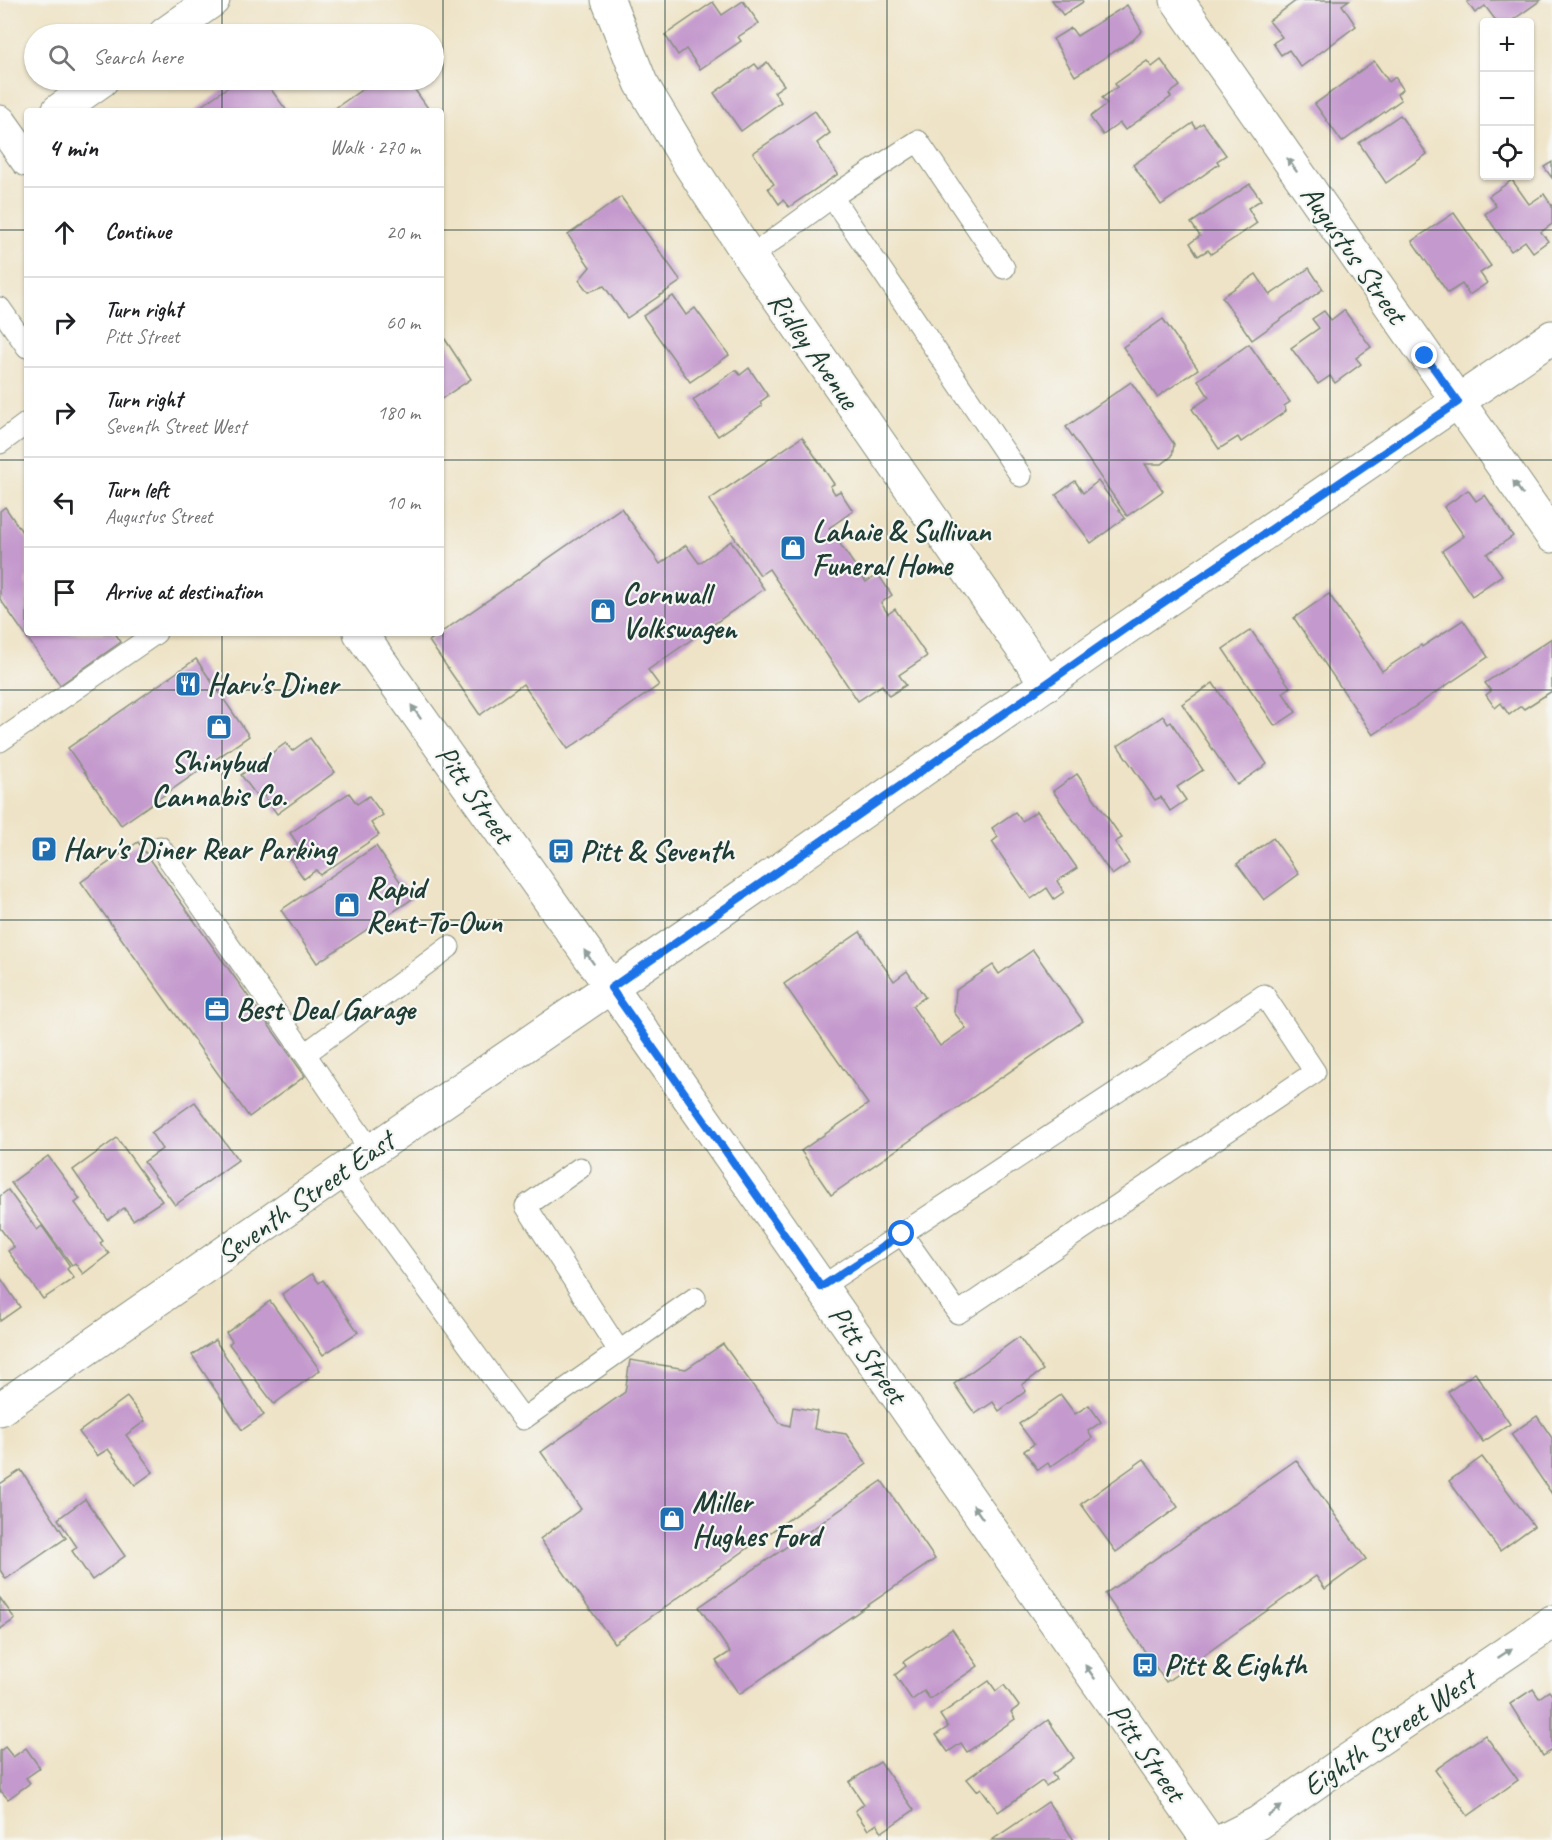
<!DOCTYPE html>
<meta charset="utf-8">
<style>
body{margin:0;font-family:Caveat,sans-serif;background:#f2f2f2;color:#202124}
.controls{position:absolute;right:18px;top:18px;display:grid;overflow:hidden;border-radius:6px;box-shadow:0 2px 4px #0004}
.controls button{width:54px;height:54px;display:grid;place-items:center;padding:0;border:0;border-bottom:2px solid #e0e0e0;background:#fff;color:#202124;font:30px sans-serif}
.stop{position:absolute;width:18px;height:18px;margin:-14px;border:4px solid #1a73e8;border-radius:50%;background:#fff}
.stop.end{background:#1a73e8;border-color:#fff;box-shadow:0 2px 6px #0008}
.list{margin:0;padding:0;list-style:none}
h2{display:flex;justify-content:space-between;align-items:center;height:78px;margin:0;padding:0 24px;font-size:26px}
h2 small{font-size:20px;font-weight:400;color:#757577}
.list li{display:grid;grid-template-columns:39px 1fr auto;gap:18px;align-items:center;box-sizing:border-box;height:90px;padding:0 24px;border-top:2px solid #e0e0e0}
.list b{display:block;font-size:22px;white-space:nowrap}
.list p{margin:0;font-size:20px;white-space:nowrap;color:#757577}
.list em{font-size:20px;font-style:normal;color:#757577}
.icon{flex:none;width:33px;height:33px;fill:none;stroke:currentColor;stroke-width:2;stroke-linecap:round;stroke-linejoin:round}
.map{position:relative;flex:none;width:1552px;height:1840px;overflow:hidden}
.search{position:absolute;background:#fff;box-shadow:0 2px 4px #0004;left:24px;top:24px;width:420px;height:66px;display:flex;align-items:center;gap:15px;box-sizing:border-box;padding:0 21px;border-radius:33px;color:#757577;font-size:22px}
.panel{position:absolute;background:#fff;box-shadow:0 2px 4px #0004;left:24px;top:108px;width:420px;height:528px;border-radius:6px}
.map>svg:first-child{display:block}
</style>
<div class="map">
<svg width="1552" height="1840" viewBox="0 0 1552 1840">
<rect width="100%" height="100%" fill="#f6f6f2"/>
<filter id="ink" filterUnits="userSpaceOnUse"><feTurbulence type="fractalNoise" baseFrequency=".0167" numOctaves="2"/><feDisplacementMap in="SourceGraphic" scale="12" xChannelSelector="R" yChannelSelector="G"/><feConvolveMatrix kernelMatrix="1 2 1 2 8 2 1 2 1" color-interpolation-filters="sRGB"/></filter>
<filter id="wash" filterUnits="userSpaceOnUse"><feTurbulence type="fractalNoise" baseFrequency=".008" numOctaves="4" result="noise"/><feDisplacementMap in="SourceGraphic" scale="24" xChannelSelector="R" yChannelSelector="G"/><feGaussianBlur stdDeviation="1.35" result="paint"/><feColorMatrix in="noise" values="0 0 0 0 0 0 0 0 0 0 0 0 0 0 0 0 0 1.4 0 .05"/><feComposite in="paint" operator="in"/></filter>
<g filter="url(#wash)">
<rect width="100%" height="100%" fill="#eee3c6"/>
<g id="blocks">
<g fill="#c499cd">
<path d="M1052,0H1082L1083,2L1063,15Z"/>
<path d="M1297,0H1349L1342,5L1356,26L1301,67L1289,50L1281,55L1273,43L1282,37L1269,21Z"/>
<path d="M1471,0H1541L1510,22H1497L1485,6L1475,13L1467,2Z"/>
<path d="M743,1L759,23L738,37L741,41L700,69L686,49L678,55L665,35L713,2L722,15Z"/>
<path d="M1127,5L1142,31L1133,40L1075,76L1053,39L1071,28L1077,36Z"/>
<path d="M1161,60L1180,86L1169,94L1171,97L1125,130L1120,123L1103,135L1090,117L1107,104L1102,98L1117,87L1115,84L1147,61L1152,67Z"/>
<path d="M1374,61L1389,82L1395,77L1403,89L1397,94L1401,100L1342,142L1315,104Z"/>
<path d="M767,62L784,85L774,92L781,102L741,131L714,93L755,64L759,69Z"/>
<path d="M238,80H264L287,111H194Z"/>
<path d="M376,80H408L430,111H331Z"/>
<path d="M815,111L830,133L817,143L838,174L789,207L783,200L779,204L768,188L774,184L753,153Z"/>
<path d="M1400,115L1427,154L1386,183L1359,143Z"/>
<path d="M1193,123L1196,128L1203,123L1226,155L1217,161L1219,164L1161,205L1133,165Z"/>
<path d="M1552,162V178L1544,167Z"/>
<path d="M1512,180L1529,204L1544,194L1552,206V224L1541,232L1548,241L1533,252L1525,241L1511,251L1485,214L1496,206L1489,196Z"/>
<path d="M1250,184L1261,200L1248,208L1257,223L1211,254L1208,250L1198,256L1190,243L1200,236L1191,223Z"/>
<path d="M621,197L681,281L627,318L604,286L588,292L579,280L590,267L568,235Z"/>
<path d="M1454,213L1491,266L1480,273L1487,283L1469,295L1462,284L1448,293L1412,241Z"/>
<path d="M1309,268L1323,289L1252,340L1222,297L1256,274L1270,295Z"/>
<path d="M673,296L686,315L695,308L729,355L690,382L643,316Z"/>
<path d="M1344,310L1371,347L1356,358L1361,364L1335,383L1330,376L1318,384L1291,348L1319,328L1312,319L1324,311L1331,320Z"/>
<path d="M1163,319L1198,369L1157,397L1123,347Z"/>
<path d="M441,333L471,379L441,399Z"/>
<path d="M1249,344L1290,402L1284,406L1286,411L1241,442L1238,437L1219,449L1192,409L1209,397L1198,380Z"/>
<path d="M749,368L768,396L760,402L762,406L718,436L693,400L736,370L740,375Z"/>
<path d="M1131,382L1174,444L1172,456L1162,464H1145L1163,491L1127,516L1066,427Z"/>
<path d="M802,437L834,484L830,486L835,494L840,491L853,511L829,528L866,582L878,574L892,595L881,603L888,614L895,609L927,656L899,675L906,685L889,696L882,685L858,701L769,569L760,575L709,500Z"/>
<path d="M1075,481L1083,493L1098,481L1125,518L1091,543L1056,495Z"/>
<path d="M1468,490L1476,501L1485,495L1513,536L1487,554L1502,575L1472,596L1442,551L1464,536L1444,507Z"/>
<path d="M5,507L27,539V633H115L121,642L60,685L0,599V511Z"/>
<path d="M621,508L660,564L686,545L699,563L731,541L764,589L648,670L659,685L568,749L523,684L480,715L429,641Z"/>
<path d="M1329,594L1382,671L1421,645L1422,647L1463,620L1488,657L1373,735L1294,618Z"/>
<path d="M1251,630L1290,687L1283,693L1296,712L1275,726L1223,649Z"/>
<path d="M1552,638V691L1524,709L1521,706L1509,715L1501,703L1495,708L1486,695L1491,691L1485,683Z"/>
<path d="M196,659L249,736L121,825L68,748Z"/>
<path d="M1213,683L1267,764L1237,785L1182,704Z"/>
<path d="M1163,716L1168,724L1171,722L1203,770L1177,787L1186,800L1170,811L1161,797L1155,800L1118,746Z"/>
<path d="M310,738L335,772L277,814L261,792L256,795L241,775L286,743L292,751Z"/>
<path d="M1077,774L1122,838L1115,842L1129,863L1112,875L1053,791Z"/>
<path d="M349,793L357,804L369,796L383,815L371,823L379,835L320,875L316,870L304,879L289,857L301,849L290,833Z"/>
<path d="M1037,811L1077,868L1057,881L1064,892L1054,899L1047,888L1031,899L992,842L998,837L992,828L1015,812L1022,821Z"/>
<path d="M1273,838L1299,874L1264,900L1237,864Z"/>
<path d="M138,842L305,1076L249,1117L81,882Z"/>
<path d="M376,846L412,899L317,963L281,910Z"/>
<path d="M860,932L894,981L907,971L925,997L912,1006L940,1046L966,1028L954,1012L956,990L993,965L999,974L1033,950L1083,1021L831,1195L801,1151L868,1104L784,984Z"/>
<path d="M195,1102L238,1160L175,1205L144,1162L162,1149L151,1133Z"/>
<path d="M117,1138L162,1201L133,1220L124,1208L108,1220L73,1170Z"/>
<path d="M48,1156L80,1199L75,1203L103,1241L100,1243L109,1254L83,1274L75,1263L72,1265L11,1183Z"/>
<path d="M8,1190L37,1230L42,1226L70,1266L67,1269L74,1278L43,1299L8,1251L14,1247L0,1228V1196Z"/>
<path d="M312,1274L319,1283L323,1280L358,1332L323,1355L282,1294Z"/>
<path d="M0,1277L20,1307L0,1321Z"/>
<path d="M270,1301L320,1370L274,1404L229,1344L232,1341L226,1333Z"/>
<path d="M1019,1337L1043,1370L1022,1385L1026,1391L999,1411L993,1402L975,1414L954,1384Z"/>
<path d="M215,1340L264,1415L242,1430L192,1355Z"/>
<path d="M723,1344L780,1423L790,1426L793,1407L817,1411L814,1429L846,1434L867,1464L614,1643L540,1539L581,1509L541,1452L625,1392L630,1360L686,1369Z"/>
<path d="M1475,1373L1510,1424L1483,1442L1448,1392Z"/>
<path d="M1061,1395L1075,1414L1089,1405L1101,1422L1088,1431L1092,1438L1050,1467L1048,1463L1038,1470L1024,1451L1034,1444L1019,1424Z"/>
<path d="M127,1397L145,1421L126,1435L153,1472L135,1485L108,1449L97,1456L79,1432Z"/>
<path d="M1537,1416L1552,1438V1494L1511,1434Z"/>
<path d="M1482,1457L1534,1526L1500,1551L1449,1481Z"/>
<path d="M1144,1459L1178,1507L1116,1552L1081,1504Z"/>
<path d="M1296,1460L1366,1559L1325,1589L1316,1576L1166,1682L1105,1594Z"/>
<path d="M21,1470L66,1538L6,1579L0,1570V1484Z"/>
<path d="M882,1481L935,1559L739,1694L716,1661L730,1652L699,1607Z"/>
<path d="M85,1499L125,1556L92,1580L72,1551L77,1547L58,1519Z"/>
<path d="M0,1598L15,1619L0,1629Z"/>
<path d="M952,1629L978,1666L930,1699L924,1691L912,1700L895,1675L906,1666L903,1662Z"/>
<path d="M989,1681L996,1691L1004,1685L1019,1706L1011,1712L1015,1719L967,1752L961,1743L948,1752L936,1735L948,1727L940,1715Z"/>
<path d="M1533,1689L1539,1698L1549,1691L1552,1695V1750L1543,1756L1510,1704Z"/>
<path d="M1048,1720L1074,1758L1052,1774L1056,1779L1046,1786L1042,1781L998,1812L981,1788L977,1791L967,1779Z"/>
<path d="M1485,1735L1518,1780L1468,1816L1435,1770Z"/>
<path d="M5,1747L13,1757L26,1748L40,1768L26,1778L30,1783L8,1799L1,1791L0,1792V1751Z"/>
<path d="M880,1762L914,1810L882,1832L877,1824L868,1830L855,1811L864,1804L849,1782Z"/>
<path d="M1048,1802L1074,1840H992Z"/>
</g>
</g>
</g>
<g filter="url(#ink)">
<use href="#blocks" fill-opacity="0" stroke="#86907d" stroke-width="1.5"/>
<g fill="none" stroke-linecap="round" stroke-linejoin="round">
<g stroke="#86907d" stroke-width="23">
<g id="lane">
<path d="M832,197L918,141L1004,268"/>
<path d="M750,257L832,197L1021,476"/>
<path d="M0,308L27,347"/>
<path d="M0,443L27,423"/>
<path d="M0,741L156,633"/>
<path d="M160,847L305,1054L371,1151"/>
<path d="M305,1054L449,947"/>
<path d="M580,1168L526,1206L619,1351"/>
<path d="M339,1173L371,1212L523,1419L695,1298"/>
<path d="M821,1287L1264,995L1315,1072L958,1313L902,1234"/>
</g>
</g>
<g stroke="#86907d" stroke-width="35">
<g id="street">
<path d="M608,0L641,83L690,165L750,257L1047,684"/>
<path d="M1177,0L1552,536"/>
<path d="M165,34L213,0"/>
<path d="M58,111L102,80"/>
<path d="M1224,1840L1258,1823L1332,1771L1552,1622"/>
</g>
</g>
<g stroke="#86907d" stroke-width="35">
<g id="secondary">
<path d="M0,122L27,160"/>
<path d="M360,633L641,1029L1208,1840"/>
<path d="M0,1409L371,1151L701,925L1126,628L1552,337"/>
</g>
</g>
<use href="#lane" stroke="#fff" stroke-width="21"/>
<use href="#street" stroke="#fff" stroke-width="33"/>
<use href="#secondary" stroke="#fff" stroke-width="33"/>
</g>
<defs><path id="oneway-solid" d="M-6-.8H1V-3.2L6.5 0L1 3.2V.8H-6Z" transform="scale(1.5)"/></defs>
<g fill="#8f9e9a">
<use href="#oneway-solid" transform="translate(1292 165) rotate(-125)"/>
<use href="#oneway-solid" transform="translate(1518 488) rotate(-125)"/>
<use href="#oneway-solid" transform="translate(416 712) rotate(-125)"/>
<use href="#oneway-solid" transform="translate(589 957) rotate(-125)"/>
<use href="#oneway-solid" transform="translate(978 1512) rotate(-125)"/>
<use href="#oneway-solid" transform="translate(1505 1653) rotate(-34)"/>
<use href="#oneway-solid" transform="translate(1090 1672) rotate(-125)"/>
<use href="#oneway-solid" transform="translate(1275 1811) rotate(-36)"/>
</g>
</g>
<g fill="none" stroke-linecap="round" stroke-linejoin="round" filter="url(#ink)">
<path stroke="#1a73e8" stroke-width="8" d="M902,1234L821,1287L611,988L1126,628L1458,402L1425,356"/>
</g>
<path fill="none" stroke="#1f3d34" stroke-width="1.5" stroke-opacity="0.55" d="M222,0V34M443,0V1840M665,0V1840M887,0V1840M1109,0V1840M1330,0V1840M222,80V111M0,230H27M441,230H1552M0,460H27M441,460H1552M222,633V1840M0,690H1552M0,920H1552M0,1150H1552M0,1380H1552M0,1610H1552"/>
<defs>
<g id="shop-square" transform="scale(1.35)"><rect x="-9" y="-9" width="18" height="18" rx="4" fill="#1f6fb2" stroke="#f6f6f2"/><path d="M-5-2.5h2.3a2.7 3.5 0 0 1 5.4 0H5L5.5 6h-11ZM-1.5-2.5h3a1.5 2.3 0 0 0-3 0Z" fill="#fff"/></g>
<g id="restaurant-square" transform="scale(1.35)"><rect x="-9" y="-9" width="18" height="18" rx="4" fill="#1f6fb2" stroke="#f6f6f2"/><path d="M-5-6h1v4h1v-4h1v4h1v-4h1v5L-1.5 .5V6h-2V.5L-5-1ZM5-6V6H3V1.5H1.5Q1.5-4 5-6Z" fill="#fff"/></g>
<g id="parking-square" transform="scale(1.35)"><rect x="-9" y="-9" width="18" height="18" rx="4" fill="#1f6fb2" stroke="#f6f6f2"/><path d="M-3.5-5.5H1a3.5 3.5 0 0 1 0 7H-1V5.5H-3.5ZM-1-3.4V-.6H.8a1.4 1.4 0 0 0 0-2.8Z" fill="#fff"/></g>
<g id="bus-square" transform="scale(1.35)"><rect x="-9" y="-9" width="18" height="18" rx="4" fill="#1f6fb2" stroke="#f6f6f2"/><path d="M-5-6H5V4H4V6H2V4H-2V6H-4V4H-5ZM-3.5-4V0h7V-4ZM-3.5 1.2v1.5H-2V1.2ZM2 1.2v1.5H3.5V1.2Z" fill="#fff"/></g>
<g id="office-square" transform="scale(1.35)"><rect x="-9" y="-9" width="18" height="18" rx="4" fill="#1f6fb2" stroke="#f6f6f2"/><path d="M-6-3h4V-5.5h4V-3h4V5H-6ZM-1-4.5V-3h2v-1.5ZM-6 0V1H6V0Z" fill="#fff"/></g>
</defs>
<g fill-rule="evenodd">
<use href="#shop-square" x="793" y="548"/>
<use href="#shop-square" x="603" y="611"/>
<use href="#restaurant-square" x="188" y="684"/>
<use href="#shop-square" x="219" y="727"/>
<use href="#parking-square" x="44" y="849"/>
<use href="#bus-square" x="561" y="851"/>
<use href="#shop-square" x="347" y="905"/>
<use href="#office-square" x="217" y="1009"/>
<use href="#shop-square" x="672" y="1519"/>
<use href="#bus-square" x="1145" y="1665"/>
</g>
<g text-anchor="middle" stroke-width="4.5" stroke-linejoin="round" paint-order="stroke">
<g font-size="30" fill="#1f3d34" stroke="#f6f6f2">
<text transform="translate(1354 254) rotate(55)" y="10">Augustus Street</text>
<text transform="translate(814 350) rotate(55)" y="10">Ridley Avenue</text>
<text transform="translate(475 794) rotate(55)" y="10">Pitt Street</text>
<text transform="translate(305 1197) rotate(-35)" y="10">Seventh Street East</text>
<text transform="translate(868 1354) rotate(55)" y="10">Pitt Street</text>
<text transform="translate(1389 1733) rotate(-34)" y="10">Eighth Street West</text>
<text transform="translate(1147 1752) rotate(55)" y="10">Pitt Street</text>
</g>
<g font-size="30" font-weight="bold" fill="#1f3d34" stroke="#f6f6f2" text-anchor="start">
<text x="812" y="541">Lahaie &amp; Sullivan<tspan x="812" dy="34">Funeral Home</tspan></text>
<text x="622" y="604">Cornwall<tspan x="622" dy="34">Volkswagen</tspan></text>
<text x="207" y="694">Harv's Diner</text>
<text x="219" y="772" text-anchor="middle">Shinybud<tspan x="219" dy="34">Cannabis Co.</tspan></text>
<text x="63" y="859">Harv's Diner Rear Parking</text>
<text x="580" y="861">Pitt &amp; Seventh</text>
<text x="366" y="898">Rapid<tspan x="366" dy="34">Rent-To-Own</tspan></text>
<text x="236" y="1019">Best Deal Garage</text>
<text x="692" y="1512">Miller<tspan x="692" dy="34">Hughes Ford</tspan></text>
<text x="1164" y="1675">Pitt &amp; Eighth</text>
</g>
</g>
</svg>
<div class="controls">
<button>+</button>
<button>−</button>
<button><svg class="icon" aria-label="locate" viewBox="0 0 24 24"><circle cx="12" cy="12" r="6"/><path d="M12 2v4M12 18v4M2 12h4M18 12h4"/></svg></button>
</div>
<div class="stop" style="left:902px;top:1234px"></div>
<div class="stop end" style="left:1425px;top:356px"></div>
<div class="search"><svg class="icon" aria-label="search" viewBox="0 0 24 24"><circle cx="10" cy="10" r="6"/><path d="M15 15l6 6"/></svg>Search here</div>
<section class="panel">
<h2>4 min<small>Walk · 270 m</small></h2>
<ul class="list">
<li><svg class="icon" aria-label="ahead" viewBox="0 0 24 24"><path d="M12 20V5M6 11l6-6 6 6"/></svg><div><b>Continue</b></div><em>20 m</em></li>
<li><svg class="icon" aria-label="right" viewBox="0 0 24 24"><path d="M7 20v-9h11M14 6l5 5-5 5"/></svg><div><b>Turn right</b><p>Pitt Street</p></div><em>60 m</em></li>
<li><svg class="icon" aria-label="right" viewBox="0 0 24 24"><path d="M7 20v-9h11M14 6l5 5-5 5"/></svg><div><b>Turn right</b><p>Seventh Street West</p></div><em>180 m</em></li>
<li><svg class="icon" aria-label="left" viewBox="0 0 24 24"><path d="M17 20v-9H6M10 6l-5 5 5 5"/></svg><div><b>Turn left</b><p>Augustus Street</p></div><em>10 m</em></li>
<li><svg class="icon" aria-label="arrive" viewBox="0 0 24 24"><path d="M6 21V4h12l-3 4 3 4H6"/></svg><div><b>Arrive at destination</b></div></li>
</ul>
</section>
</div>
